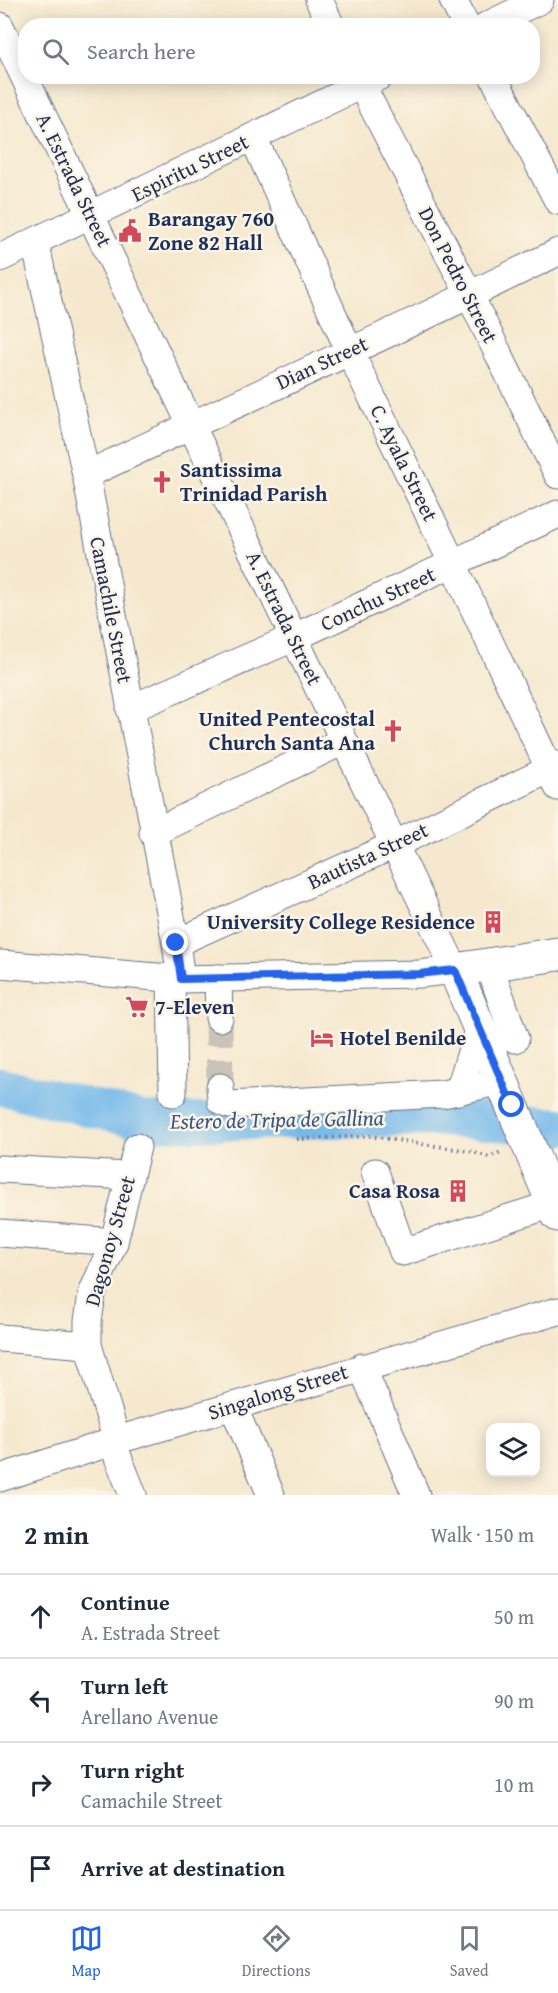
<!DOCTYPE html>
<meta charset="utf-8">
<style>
body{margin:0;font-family:"Gentium Book Plus",serif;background:#f6f6f7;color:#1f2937}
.controls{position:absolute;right:18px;bottom:18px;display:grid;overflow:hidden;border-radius:12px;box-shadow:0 3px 15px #0003}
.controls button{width:54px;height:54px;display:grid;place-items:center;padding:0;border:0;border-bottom:2px solid #e0e1e3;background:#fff;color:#1f2937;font:30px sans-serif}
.stop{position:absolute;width:18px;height:18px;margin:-14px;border:4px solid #2563eb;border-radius:50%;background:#fff}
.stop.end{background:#2563eb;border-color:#fff;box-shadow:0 2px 6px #0008}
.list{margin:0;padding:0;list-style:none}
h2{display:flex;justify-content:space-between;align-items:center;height:78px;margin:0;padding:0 24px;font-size:26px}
h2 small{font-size:20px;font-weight:400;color:#747a83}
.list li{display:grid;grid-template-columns:39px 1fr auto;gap:18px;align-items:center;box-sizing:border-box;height:84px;padding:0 24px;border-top:2px solid #e0e1e3}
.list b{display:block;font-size:22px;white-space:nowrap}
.list p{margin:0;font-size:20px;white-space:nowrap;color:#747a83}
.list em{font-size:20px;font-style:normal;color:#747a83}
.icon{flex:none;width:33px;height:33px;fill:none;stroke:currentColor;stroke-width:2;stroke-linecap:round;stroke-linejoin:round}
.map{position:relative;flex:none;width:558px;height:1495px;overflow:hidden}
.search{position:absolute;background:#fff;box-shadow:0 3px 15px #0003;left:18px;right:18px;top:18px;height:66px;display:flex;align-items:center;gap:15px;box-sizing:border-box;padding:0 21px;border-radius:24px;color:#747a83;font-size:22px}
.sheet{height:414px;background:#fff}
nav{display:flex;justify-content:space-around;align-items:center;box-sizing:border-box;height:84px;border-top:2px solid #e0e1e3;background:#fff;font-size:16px;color:#747a83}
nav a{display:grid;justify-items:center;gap:3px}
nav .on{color:#2563eb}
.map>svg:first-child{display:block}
</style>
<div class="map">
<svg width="558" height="1495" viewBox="0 0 558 1495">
<rect width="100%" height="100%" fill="#fcf5e5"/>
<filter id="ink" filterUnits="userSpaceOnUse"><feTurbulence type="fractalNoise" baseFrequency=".0167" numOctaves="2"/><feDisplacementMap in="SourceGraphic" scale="12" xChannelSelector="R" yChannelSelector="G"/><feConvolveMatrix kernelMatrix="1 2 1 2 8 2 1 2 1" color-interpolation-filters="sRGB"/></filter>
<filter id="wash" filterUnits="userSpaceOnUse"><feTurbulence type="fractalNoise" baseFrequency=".008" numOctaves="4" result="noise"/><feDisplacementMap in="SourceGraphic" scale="24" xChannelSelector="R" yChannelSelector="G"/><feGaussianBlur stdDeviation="1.35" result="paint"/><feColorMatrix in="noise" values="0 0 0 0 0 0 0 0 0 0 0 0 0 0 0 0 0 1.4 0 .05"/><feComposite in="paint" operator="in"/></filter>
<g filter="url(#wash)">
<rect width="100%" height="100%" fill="#f5e8ce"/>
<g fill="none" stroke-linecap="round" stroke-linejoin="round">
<path stroke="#74b9eb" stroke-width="38" d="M0,1086L145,1121L188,1122L431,1117L558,1127"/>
</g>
</g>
<g filter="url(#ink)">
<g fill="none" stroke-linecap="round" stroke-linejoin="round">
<path stroke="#c9c3b8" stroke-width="27" stroke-dasharray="27 14" stroke-linecap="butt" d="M219,1018L220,1087"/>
<g stroke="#677085" stroke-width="29">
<g id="minor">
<path d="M319,0L331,26"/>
<path d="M453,0L466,26"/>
<path d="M0,26L191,425L455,970L419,974L181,979L0,964"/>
<path d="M486,26L540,0"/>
<path d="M357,76L470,296L558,475"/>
<path d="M493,76L558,201"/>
<path d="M253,137L349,350L453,564L558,787"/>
<path d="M35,242L86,475L176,943L181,979"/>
<path d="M0,258L380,76"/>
<path d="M86,475C243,400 402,329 558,252"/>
<path d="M130,709L293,638L558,514"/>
<path d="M153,833L343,741"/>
<path d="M176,943L394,845L558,765"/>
<path d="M489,964L515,1039"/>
<path d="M171,978L173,1093"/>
<path d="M218,978L219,1018"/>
<path d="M220,1087L221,1101L229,1105L443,1094L501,1081"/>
<path d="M459,1091L479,1027"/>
<path d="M0,1169L128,1176"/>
<path d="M375,1172L403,1252L553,1204"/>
<path d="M0,1233L114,1242"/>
<path d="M0,1338L88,1345"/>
<path d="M362,1367L416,1495"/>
<path d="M233,1406L271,1495"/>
<path d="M117,1441L88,1345V1321L92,1294L114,1242L137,1147"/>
<path d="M112,1442L133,1495"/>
<path d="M0,1478L131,1436L558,1311"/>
</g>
</g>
<g stroke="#677085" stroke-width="35">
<path id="major" d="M558,954L455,970L558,1215"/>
</g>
<path stroke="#677085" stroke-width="4" stroke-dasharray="1.5 4.5" stroke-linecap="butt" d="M297,1139L370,1136L469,1151L489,1157L503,1151"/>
<use href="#minor" stroke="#fff" stroke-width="27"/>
<use href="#major" stroke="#fff" stroke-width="33"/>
</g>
</g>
<g fill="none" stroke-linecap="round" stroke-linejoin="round" filter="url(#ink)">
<path stroke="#2563eb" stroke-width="8" d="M176,943L181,979L419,974L455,970L512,1105"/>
</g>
<defs>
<g id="civic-bare" transform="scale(1.8)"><path d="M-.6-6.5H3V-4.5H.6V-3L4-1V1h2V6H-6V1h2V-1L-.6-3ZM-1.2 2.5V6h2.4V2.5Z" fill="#d1495b" stroke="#fcf5e5" stroke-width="2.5" paint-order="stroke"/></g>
<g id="church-bare" transform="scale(1.8)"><path d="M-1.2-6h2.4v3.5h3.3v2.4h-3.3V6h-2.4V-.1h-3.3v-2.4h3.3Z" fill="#d1495b" stroke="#fcf5e5" stroke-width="2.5" paint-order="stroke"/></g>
<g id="building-bare" transform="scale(1.8)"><path d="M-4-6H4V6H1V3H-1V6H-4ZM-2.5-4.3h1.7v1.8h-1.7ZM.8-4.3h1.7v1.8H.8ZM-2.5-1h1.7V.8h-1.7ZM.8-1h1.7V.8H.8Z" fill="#d1495b" stroke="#fcf5e5" stroke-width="2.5" paint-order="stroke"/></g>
<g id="supermarket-bare" transform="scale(1.8)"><path d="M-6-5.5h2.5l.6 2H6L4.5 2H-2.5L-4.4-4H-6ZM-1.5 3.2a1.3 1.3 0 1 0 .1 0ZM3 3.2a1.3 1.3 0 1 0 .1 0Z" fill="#d1495b" stroke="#fcf5e5" stroke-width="2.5" paint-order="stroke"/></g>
<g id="hotel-bare" transform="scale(1.8)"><path d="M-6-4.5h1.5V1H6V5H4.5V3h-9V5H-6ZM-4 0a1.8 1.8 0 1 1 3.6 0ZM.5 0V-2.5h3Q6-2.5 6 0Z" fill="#d1495b" stroke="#fcf5e5" stroke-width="2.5" paint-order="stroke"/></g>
</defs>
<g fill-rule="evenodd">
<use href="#civic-bare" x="130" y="231"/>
<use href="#church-bare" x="162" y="482"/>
<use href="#church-bare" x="393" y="731"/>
<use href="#building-bare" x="493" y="922"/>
<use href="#supermarket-bare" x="137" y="1007"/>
<use href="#hotel-bare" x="322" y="1038"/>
<use href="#building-bare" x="458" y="1191"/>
</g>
<g text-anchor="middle" stroke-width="5" stroke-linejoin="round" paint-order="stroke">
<g font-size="21" fill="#1b2f5e" stroke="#fcf5e5">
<text transform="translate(190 168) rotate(-26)" y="7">Espiritu Street</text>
<text transform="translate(74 180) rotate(64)" y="7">A. Estrada Street</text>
<text transform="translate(458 275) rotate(63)" y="7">Don Pedro Street</text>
<text transform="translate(322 363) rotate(-25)" y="7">Dian Street</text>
<text transform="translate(404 463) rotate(64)" y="7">C. Ayala Street</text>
<text transform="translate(378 599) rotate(-25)" y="7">Conchu Street</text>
<text transform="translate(111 610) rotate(79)" y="7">Camachile Street</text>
<text transform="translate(284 618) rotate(64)" y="7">A. Estrada Street</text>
<text transform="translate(368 856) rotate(-25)" y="7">Bautista Street</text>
<text transform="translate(110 1241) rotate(-74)" y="7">Dagonoy Street</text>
<text transform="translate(278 1392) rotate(-17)" y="7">Singalong Street</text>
</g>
<g font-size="21" font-weight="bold" fill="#1b2f5e" stroke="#fcf5e5" text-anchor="start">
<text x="148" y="226">Barangay 760<tspan x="148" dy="24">Zone 82 Hall</tspan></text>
<text x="180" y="477">Santissima<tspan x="180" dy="24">Trinidad Parish</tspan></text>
<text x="375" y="726" text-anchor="end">United Pentecostal<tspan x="375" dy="24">Church Santa Ana</tspan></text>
<text x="475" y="929" text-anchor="end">University College Residence</text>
<text x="155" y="1014">7-Eleven</text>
<text x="340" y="1045">Hotel Benilde</text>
<text x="440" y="1198" text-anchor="end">Casa Rosa</text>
</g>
<g font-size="22" font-style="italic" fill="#365888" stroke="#fcf5e5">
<text transform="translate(277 1119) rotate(-1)" y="8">Estero de Tripa de Gallina</text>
</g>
</g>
</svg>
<div class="controls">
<button><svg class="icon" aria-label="layers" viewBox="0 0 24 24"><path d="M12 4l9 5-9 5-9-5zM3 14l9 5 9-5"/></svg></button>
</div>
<div class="stop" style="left:512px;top:1105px"></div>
<div class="stop end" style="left:176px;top:943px"></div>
<div class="search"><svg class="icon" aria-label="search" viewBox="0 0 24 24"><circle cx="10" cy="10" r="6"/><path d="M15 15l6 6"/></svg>Search here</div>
</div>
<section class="sheet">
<h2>2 min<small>Walk · 150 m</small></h2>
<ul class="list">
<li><svg class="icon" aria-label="ahead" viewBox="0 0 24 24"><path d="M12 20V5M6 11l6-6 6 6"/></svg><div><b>Continue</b><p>A. Estrada Street</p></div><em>50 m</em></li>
<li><svg class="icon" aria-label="left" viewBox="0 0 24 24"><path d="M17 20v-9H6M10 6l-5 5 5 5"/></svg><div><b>Turn left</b><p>Arellano Avenue</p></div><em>90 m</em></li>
<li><svg class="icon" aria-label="right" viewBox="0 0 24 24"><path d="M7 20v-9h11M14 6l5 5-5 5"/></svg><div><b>Turn right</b><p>Camachile Street</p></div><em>10 m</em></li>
<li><svg class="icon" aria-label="arrive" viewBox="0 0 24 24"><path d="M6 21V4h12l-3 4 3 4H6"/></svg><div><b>Arrive at destination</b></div></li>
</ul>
</section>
<nav>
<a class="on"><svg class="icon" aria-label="map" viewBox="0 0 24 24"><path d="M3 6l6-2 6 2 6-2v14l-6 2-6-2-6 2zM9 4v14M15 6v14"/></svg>Map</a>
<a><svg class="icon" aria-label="directions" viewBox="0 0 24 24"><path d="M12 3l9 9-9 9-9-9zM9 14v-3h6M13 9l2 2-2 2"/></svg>Directions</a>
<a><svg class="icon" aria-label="saved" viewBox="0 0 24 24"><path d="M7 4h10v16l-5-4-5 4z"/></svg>Saved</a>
</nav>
